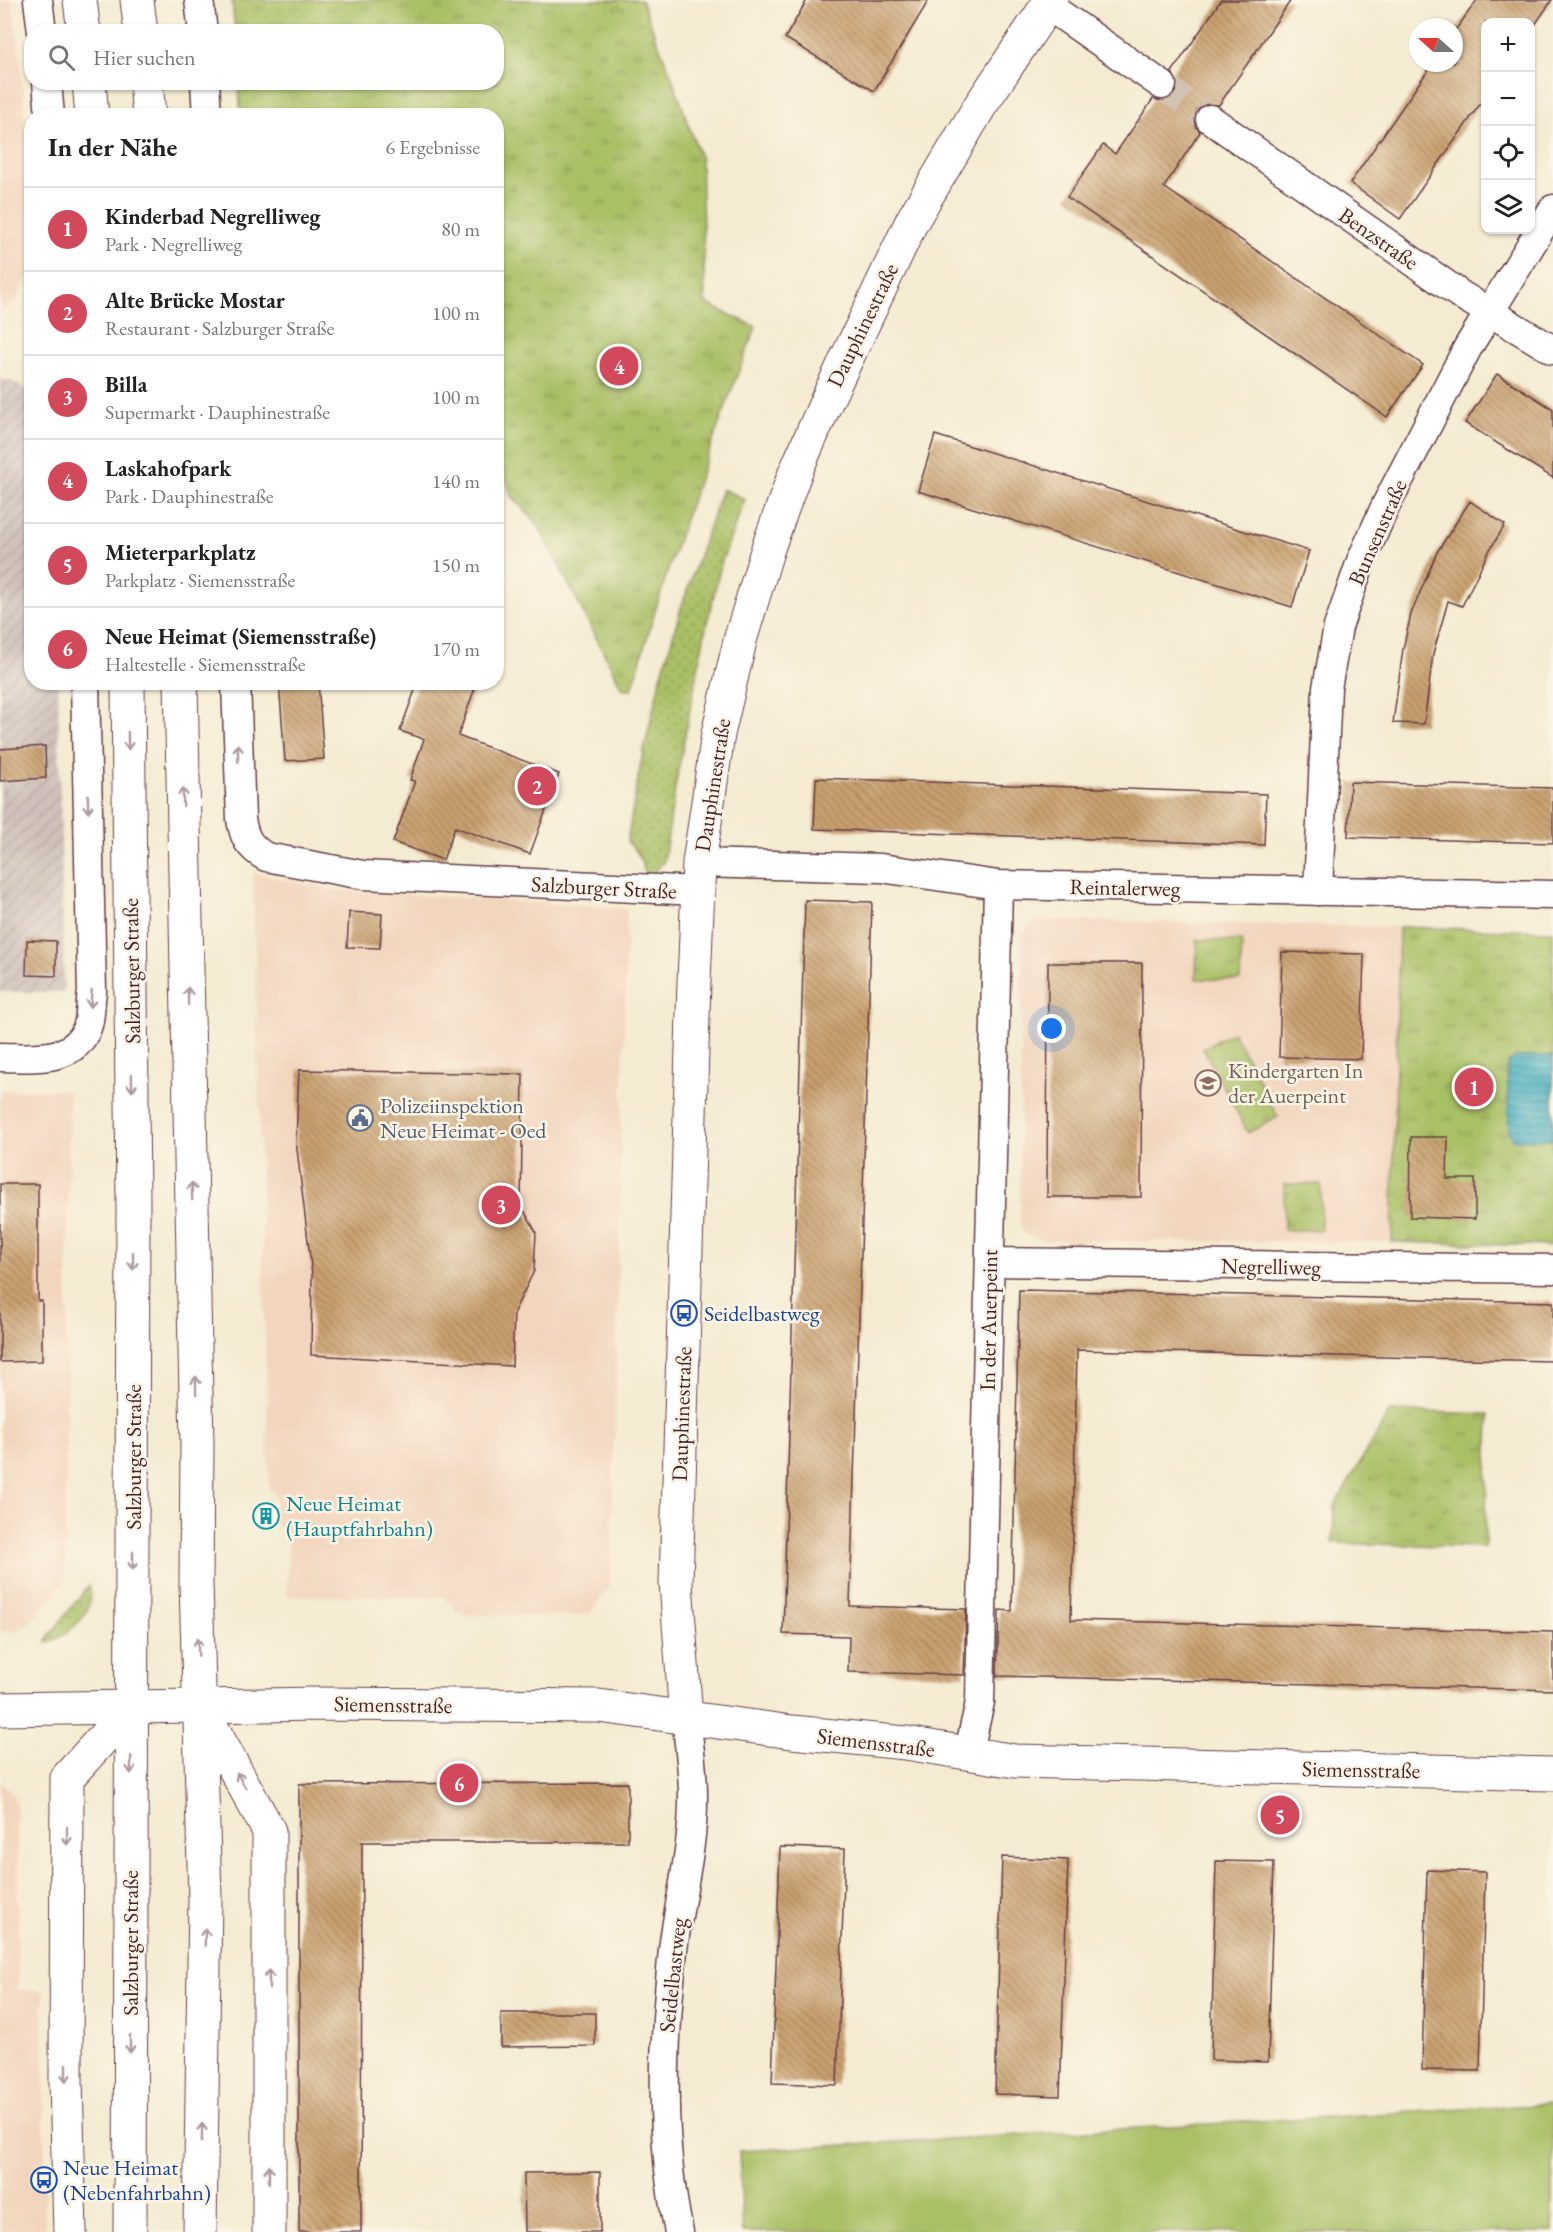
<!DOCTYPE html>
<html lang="de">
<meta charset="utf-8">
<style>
body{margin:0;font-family:"EB Garamond",serif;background:#f2f2f2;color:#222}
.controls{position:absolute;right:18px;top:18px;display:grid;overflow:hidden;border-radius:12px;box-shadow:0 2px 4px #0004}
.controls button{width:54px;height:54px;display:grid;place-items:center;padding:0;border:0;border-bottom:2px solid #e0e0e0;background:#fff;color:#222;font:30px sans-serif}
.compass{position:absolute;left:1409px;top:18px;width:54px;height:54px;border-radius:50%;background:#fff;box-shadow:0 2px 4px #0004;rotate:291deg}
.you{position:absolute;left:1052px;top:1029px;width:21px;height:21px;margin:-15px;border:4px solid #fff;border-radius:50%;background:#1a73e8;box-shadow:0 0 0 9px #1a73e833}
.badge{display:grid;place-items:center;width:39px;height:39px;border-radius:50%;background:#d1495b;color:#fff;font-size:20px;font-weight:700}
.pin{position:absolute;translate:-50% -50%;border:3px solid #fff;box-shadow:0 2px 6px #0006}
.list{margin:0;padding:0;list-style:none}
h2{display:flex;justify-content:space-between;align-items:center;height:78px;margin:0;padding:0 24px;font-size:26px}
h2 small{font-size:20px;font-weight:400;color:#767676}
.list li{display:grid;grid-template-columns:39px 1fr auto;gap:18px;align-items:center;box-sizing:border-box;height:84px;padding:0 24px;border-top:2px solid #e0e0e0}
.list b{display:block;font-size:22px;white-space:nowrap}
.list p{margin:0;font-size:20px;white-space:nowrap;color:#767676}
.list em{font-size:20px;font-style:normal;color:#767676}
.icon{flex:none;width:33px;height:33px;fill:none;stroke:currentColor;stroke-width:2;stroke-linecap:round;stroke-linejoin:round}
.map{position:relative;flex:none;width:1553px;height:2232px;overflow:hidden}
.search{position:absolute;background:#fff;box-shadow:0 2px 4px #0004;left:24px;top:24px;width:480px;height:66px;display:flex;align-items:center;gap:15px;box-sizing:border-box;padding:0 21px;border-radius:24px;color:#767676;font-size:22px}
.panel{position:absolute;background:#fff;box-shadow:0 2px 4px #0004;left:24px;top:108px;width:480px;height:582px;border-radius:24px}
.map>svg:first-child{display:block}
</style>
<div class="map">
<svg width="1553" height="2232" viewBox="0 0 1553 2232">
<defs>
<pattern id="industrial-furrows" width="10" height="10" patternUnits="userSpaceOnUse" patternTransform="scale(1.5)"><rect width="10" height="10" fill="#cfc1ba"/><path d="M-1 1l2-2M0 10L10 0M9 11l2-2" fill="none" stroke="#b3a5a0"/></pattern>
<pattern id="grass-dots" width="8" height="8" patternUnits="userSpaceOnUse" patternTransform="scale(1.5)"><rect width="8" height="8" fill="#a9c065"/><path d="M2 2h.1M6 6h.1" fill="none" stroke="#8c9b53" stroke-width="1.8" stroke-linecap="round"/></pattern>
<pattern id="park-tufts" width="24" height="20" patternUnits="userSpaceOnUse" patternTransform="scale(1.5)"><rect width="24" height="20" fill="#a9c065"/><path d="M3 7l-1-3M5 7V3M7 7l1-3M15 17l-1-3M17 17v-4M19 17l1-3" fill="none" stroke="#8c9b53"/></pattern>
<pattern id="water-rules" width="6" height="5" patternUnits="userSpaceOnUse" patternTransform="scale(1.5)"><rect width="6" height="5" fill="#41adbf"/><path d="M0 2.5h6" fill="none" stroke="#388c9b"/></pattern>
<pattern id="building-back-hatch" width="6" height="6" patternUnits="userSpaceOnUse" patternTransform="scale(1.5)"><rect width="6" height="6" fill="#c9a06f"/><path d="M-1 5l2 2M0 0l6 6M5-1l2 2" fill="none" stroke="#a5825b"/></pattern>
</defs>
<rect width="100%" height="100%" fill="#fcf5e5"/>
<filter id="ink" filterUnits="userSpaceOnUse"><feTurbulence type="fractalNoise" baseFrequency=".0167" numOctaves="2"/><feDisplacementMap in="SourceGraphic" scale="12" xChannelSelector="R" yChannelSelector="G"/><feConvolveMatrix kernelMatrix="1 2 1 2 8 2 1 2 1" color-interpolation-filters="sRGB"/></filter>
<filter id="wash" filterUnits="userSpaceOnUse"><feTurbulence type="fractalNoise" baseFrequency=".008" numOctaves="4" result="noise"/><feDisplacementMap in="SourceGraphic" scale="24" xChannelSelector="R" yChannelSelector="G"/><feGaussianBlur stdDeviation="1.35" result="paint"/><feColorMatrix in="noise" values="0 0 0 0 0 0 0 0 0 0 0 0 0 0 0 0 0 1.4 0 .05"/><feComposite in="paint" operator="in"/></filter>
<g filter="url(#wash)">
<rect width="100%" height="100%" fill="#f4ebd2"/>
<g fill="#f2d5bd">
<path d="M0,0H12L20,53L31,190L32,258L27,277L17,300L0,312Z"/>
<path d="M253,873L336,890L627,908L611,1574L608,1589L591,1612L578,1616L462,1615L443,1597L287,1596L288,1534L276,1525L275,1491H269Z"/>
<path d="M1042,920L1399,927L1392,1242L1044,1241L1024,1234L1020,1224L1022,942L1024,932L1030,923Z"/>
<path d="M0,1090H69L65,1580L35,1618L24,1627L13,1632L0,1631Z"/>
<path d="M0,1781L12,1794L17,1804L18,1990L43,1991L45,2232H0Z"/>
</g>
<path fill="url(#industrial-furrows)" d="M0,379L12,381L31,392L32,682L58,683L64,992H0Z"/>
<g fill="url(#grass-dots)" stroke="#7a7048" stroke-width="1.5">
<path d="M722,489L745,499L722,561L706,627L676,782L664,861L655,872L646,874L637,852L627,841L641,763L660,680L681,608Z"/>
<path d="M89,1585C98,1612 69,1635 47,1643L49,1636Z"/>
</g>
<g fill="url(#park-tufts)" stroke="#7a7048" stroke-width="1.5">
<path d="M232,0H641L673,80L701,160L705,303L756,327C709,447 666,566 632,690L622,688L538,525L511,495L502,467H497L496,116L241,115L238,83L496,82V32L235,31Z"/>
<path d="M1399,927L1553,931V1246L1392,1242Z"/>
<path d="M1197,940L1242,941L1240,980L1196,979Z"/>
<path d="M1233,1032L1278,1117L1248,1133L1203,1048Z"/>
<rect x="1284" y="1184" width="37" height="46"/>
<path d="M1390,1411L1489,1414L1485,1547L1333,1543L1334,1507Z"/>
</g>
<path fill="#a9c065" stroke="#7a7048" stroke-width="1.5" d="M1553,2104V2232H743L739,2151Z"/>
<path fill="url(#water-rules)" stroke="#466675" stroke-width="1.5" d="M1553,1056V1140H1514L1509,1132L1507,1063L1515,1057Z"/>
<g id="blocks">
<g fill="url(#building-back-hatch)">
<path d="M807,0H929L874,91L785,38Z"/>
<path d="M1221,0H1291L1219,105L1204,104L1196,110L1195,125L1200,132L1164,187L1423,365L1387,417L1067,197L1103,145L1115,154L1153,99L1161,101L1175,95L1178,86L1172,72Z"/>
<path d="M1477,0H1552L1530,32V22H1485V97L1400,219L1350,183L1433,63H1454V32Z"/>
<path d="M1497,374L1553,409V478L1465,423Z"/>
<path d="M935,435L1309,551L1292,607L918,491Z"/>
<path d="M1470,501L1505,525L1489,551L1462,606L1448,601L1433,654L1424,724L1393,723L1403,649L1411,614L1437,552Z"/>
<path d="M279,682H318L324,759L285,761Z"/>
<path d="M418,682H477L458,736L559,774L530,854L455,827L443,860L393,842L415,781L410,780L424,739L400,731Z"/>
<path d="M45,746L46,778L0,781V749Z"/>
<path d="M816,778L1266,794L1264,845L814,829Z"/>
<path d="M1350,782L1553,788V843L1348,837Z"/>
<path d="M805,900L872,902L850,1606L966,1609L964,1675L848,1672L849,1636L783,1634Z"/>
<path d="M349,912L382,914L380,948L347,947Z"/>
<path d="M27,940L56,941V976L26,975Z"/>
<path d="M1282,952L1364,954L1361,1059L1279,1057Z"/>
<path d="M1048,963H1142L1141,1197H1047Z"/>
<path d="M299,1070L523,1074L521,1205L536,1232L534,1271L514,1312L512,1366L311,1355L312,1274L296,1141Z"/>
<path d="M1411,1137H1448L1447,1179H1475V1219L1410,1217Z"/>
<path d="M0,1184H38V1301H42V1361L0,1362Z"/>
<path d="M1019,1290L1553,1302V1361L1077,1350L1071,1620L1553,1632V1690L997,1676L999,1610L1012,1611Z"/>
<path d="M628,1783V1842H362L361,2232H299V1784Z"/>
<path d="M780,1847L845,1849L837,2085L772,2083Z"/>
<path d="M1002,1857L1068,1860L1060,2096L995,2094Z"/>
<path d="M1216,1861L1274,1862L1268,2062L1211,2060Z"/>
<path d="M1427,1870L1485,1872L1480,2071L1422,2070Z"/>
<path d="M501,2013H595V2046L501,2047Z"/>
<path d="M600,2172V2232H525L524,2173Z"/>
</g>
</g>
</g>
<g filter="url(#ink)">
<use href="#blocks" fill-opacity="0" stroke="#643e44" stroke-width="1.5"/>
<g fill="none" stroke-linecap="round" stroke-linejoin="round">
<path stroke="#d2c2b1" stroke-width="28" stroke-dasharray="28 14" stroke-linecap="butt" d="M1162,85L1210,119"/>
<g stroke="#643e44" stroke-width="31">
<g id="street">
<path d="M38,0L42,32"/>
<path d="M199,0L203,32"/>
<path d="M1047,5L1162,85"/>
<path d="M47,82L50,116"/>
<path d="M205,82L207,116"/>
<path d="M1210,119L1461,295L1553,350"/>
<path d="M236,682L241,819C244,838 249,847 266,857L363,875L698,891"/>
<path d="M699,863L881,868L998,885L1553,895"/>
<path d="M1318,891L1327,688L1338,627L1361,561L1386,505L1468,347L1553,209"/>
<path d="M0,1057C32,1057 76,1064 88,1025C91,1015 90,1003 92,992L85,682"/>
<path d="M990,1262L1553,1269"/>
<path d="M968,1755L980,1702L998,885"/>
<path d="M679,2232C659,2139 663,2043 673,1950C679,1899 694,1847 693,1795C693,1770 689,1744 686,1718"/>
</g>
</g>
<g stroke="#643e44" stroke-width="35">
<g id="secondary">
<path d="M200,1706L269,1831V2232"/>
<path d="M0,1709L319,1704L599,1706L792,1732L906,1743L1015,1761L1553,1774"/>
<path d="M686,1718L676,1583L694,982L699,863L718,734L741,637L768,548L795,473L827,400L912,221L980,106L1051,0"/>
<path d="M70,2232L66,2080L67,1778L131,1707"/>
</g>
</g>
<g stroke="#643e44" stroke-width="35">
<g id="primary">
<path d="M80,0L84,32"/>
<path d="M137,0L141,32"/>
<path d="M89,82L92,116"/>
<path d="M146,82L149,116"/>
<path d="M128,682L133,1202L130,2232"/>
<path d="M181,682L197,1444L196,1583L205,1899L200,2232"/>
</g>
</g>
<use href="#street" stroke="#fff" stroke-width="28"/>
<use href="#secondary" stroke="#fff" stroke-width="33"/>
<use href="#primary" stroke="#fff" stroke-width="33"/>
</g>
<defs><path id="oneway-shaft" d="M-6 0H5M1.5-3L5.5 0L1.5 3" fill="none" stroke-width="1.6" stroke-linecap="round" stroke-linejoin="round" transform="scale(1.5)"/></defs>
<g stroke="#ae9aa0">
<use href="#oneway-shaft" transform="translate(128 741) rotate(89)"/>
<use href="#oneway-shaft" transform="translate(238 753) rotate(-92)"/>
<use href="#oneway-shaft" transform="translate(183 797) rotate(-91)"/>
<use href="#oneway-shaft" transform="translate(88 804) rotate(89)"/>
<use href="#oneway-shaft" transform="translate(188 996) rotate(-91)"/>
<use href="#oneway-shaft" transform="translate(91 999) rotate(95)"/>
<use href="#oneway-shaft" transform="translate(132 1083) rotate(89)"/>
<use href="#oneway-shaft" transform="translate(192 1191) rotate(-91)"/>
<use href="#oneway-shaft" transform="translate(133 1261) rotate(90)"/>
<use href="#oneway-shaft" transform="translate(196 1385) rotate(-91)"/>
<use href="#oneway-shaft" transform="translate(133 1561) rotate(90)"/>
<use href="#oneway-shaft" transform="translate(198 1647) rotate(-92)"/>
<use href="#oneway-shaft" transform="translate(131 1765) rotate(91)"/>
<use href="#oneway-shaft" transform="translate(241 1780) rotate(-119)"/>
<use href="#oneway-shaft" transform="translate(67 1836) rotate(90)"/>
<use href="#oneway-shaft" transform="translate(205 1937) rotate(-89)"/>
<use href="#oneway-shaft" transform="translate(269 1979) rotate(-90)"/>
<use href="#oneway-shaft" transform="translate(130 2044) rotate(90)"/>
<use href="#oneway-shaft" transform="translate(66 2073) rotate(90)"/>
<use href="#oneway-shaft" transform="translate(202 2132) rotate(-89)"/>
<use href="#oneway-shaft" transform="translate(269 2174) rotate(-90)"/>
</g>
</g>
<defs>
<g id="school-ring" transform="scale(1.35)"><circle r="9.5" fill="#fcf5e5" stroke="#8d6e63" stroke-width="1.5"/><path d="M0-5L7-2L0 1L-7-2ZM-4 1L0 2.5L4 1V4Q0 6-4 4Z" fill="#8d6e63"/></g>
<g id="civic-ring" transform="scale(1.35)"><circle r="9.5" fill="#fcf5e5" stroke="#5c6f8a" stroke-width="1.5"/><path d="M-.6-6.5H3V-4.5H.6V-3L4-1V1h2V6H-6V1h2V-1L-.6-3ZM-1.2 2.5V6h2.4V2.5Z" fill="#5c6f8a"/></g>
<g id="bus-ring" transform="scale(1.35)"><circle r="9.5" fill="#fcf5e5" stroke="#1a4fb4" stroke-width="1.5"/><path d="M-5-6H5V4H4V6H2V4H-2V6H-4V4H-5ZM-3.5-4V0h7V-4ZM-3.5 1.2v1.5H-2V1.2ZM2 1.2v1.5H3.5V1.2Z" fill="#1a4fb4"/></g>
<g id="building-ring" transform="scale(1.35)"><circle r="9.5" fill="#fcf5e5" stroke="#0f9aa8" stroke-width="1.5"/><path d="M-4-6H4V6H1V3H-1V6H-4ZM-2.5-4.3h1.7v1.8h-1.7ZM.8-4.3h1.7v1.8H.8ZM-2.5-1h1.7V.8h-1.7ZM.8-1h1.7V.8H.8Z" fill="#0f9aa8"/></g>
</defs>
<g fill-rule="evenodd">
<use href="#school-ring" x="1208" y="1083"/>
<use href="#civic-ring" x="360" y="1118"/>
<use href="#bus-ring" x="684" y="1313"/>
<use href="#building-ring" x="266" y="1516"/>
<use href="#bus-ring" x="44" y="2180"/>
</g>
<g text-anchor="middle" stroke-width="5" stroke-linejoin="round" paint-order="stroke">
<g font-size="22" fill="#4a1f2b" stroke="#fcf5e5">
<text transform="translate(1379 238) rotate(35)" y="8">Benzstraße</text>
<text transform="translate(862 325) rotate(-64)" y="8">Dauphinestraße</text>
<text transform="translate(1377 532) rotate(-66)" y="8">Bunsenstraße</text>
<text transform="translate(712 785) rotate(-81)" y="8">Dauphinestraße</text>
<text transform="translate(604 887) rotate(3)" y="8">Salzburger Straße</text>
<text transform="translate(1125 887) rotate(1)" y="8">Reintalerweg</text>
<text transform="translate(131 971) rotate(-91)" y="8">Salzburger Straße</text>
<text transform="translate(1271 1266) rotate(1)" y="8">Negrelliweg</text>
<text transform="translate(988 1320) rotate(-89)" y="8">In der Auerpeint</text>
<text transform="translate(681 1414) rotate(-88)" y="8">Dauphinestraße</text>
<text transform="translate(133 1457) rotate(-90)" y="8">Salzburger Straße</text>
<text transform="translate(393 1704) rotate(1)" y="8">Siemensstraße</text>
<text transform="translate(876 1742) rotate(7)" y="8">Siemensstraße</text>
<text transform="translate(1361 1769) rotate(1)" y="8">Siemensstraße</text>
<text transform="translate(130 1943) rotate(-90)" y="8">Salzburger Straße</text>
<text transform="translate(672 1975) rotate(-84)" y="8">Seidelbastweg</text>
</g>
<g font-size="22" fill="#785e54" stroke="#fcf5e5" text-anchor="start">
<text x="1228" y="1078">Kindergarten In<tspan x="1228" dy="25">der Auerpeint</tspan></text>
</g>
<g font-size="22" fill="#4e5e75" stroke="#fcf5e5" text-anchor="start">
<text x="380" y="1113">Polizeiinspektion<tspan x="380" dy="25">Neue Heimat - Oed</tspan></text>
</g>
<g font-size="22" fill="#164399" stroke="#fcf5e5" text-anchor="start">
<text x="704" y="1321">Seidelbastweg</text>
<text x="63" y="2175">Neue Heimat<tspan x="63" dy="25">(Nebenfahrbahn)</tspan></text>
</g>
<g font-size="22" fill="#0d838f" stroke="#fcf5e5" text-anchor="start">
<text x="286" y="1511">Neue Heimat<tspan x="286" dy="25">(Hauptfahrbahn)</tspan></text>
</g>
</g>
</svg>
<div class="controls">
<button>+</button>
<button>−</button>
<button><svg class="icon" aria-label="locate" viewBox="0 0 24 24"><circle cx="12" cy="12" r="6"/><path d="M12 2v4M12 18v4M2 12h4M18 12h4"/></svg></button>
<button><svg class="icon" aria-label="layers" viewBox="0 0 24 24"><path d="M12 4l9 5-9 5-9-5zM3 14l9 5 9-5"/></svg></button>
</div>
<svg class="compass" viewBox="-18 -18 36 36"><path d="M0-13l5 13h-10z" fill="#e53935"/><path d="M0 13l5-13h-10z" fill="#767676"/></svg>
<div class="you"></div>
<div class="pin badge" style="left:1474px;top:1087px">1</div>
<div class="pin badge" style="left:537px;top:786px">2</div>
<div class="pin badge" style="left:501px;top:1205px">3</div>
<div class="pin badge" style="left:619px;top:366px">4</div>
<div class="pin badge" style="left:1280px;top:1815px">5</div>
<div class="pin badge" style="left:459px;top:1783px">6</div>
<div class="search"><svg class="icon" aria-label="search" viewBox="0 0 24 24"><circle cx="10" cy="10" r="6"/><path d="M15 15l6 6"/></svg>Hier suchen</div>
<section class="panel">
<h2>In der Nähe<small>6 Ergebnisse</small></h2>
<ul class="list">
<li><span class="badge">1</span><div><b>Kinderbad Negrelliweg</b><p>Park · Negrelliweg</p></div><em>80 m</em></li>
<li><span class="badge">2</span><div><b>Alte Brücke Mostar</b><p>Restaurant · Salzburger Straße</p></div><em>100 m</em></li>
<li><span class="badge">3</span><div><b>Billa</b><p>Supermarkt · Dauphinestraße</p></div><em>100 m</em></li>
<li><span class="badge">4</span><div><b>Laskahofpark</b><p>Park · Dauphinestraße</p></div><em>140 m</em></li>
<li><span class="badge">5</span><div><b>Mieterparkplatz</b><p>Parkplatz · Siemensstraße</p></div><em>150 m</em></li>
<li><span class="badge">6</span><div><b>Neue Heimat (Siemensstraße)</b><p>Haltestelle · Siemensstraße</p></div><em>170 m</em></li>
</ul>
</section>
</div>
